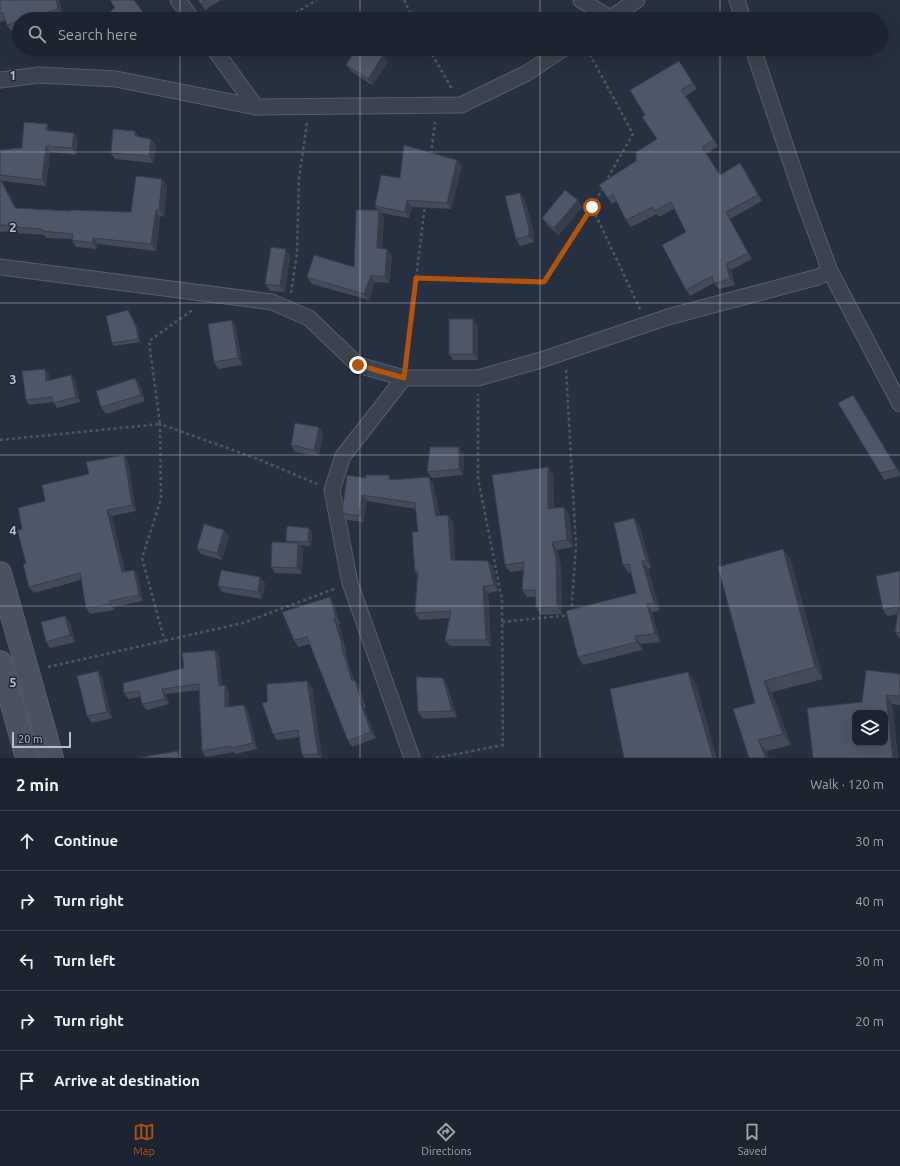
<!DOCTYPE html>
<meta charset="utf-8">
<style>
body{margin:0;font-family:Ubuntu,sans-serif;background:#2a303d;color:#f1f3f6}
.controls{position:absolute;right:12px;bottom:12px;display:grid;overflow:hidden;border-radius:8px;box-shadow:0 4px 16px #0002}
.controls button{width:36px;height:36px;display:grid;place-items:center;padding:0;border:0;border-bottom:1px solid #3b414d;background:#1d2431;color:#f1f3f6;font:20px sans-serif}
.scale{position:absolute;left:12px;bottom:10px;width:59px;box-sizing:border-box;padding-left:4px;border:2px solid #b8becb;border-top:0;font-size:11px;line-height:14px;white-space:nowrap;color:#b8becb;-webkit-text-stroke:3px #202836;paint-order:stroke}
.stop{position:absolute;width:12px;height:12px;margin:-9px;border:3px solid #b45309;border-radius:50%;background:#fff}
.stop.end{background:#b45309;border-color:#fff;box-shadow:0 1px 4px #0008}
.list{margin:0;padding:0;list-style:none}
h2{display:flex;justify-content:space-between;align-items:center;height:52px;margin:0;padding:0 16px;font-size:17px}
h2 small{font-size:13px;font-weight:400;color:#a0a4ab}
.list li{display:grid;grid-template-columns:26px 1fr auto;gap:12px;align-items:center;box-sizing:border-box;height:60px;padding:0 16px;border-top:1px solid #3b414d}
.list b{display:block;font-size:15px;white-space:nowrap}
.list em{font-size:13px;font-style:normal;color:#a0a4ab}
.icon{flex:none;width:22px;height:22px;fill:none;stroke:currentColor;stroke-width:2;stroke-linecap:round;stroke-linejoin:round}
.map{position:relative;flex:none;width:900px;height:758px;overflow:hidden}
.search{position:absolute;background:#1d2431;box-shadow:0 4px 16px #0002;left:12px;right:12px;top:12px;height:44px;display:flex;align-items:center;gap:10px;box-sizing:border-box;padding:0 14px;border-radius:22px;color:#a0a4ab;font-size:15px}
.sheet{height:352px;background:#1d2431}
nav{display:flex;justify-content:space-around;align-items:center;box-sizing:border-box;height:56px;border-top:1px solid #3b414d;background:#1d2431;font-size:11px;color:#a0a4ab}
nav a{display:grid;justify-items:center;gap:2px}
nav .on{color:#b45309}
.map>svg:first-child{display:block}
</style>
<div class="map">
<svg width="900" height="758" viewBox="0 0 900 758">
<rect width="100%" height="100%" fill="#273041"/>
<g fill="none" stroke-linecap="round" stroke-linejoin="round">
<g stroke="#565e6b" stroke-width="17">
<g id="minor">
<path d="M178,0L192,19"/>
<path d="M581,0L610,18"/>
<path d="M737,0L743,19"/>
<path d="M609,19L637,0"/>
<path d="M214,49L256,107"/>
<path d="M753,49L804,201L830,271L900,404"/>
<path d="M0,80L39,75L116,79L256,107L461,105L527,73L563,49"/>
<path d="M0,267L272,302L309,318L358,365L404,378H478L541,360L668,317L818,277L830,271"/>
<path d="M404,378L343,456L332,490L350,583L412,758"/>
</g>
</g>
<g stroke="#565e6b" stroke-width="24">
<g id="secondary">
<path d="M0,573L52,758"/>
<path d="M0,662L27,758"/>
</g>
</g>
<g stroke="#475a5e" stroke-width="2.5" stroke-dasharray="3 3" stroke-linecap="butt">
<path d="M404,0L413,19"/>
<path d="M285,19L317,0"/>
<path d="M429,49L452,89"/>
<path d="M587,49L633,134L606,181"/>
<path d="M431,154L435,122"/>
<path d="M603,188L592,207L640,309"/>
<path d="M416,278L544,282L591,207"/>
<path d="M291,293L297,253L299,178L307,123"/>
<path d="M406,361L425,205"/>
<path d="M0,440L160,424L149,341L194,309"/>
<path d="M502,622L571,615L576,546L566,369"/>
<path d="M165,642L142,558L161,499L160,424L258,459L317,484"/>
<path d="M48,667L243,623L334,589"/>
<path d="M436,758L503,745L502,600L478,478V394"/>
</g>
<use href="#minor" stroke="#3b4350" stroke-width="15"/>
<use href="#secondary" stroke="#4a5163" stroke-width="22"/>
</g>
<g fill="#434b5a">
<path d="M0,0H59L63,15L50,19H19V29L11,31L7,25L5,20L0,22Z"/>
<path d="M198,0H221L205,10Z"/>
<path d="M679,61L697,89L686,96L718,146L706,154L720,175L745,170L762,201L730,219L752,259L731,270L735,285L719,289L714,283L690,296L686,290V232L674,209L659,217L657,214L631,227L626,220L617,201L612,204L599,185L636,161L657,139L645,115Z"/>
<path d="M388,62L372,85L351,71L346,65Z"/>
<path d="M51,131L78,139L76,155L50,152L46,186L2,181L16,208L71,211L131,212L167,185L164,217L160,216L156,251L98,244L97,249L76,247L72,240V239L46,238L44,235L18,233L17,231L0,232V150L22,148Z"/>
<path d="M135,131L139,137L151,139L156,145L153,163L115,159L111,153Z"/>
<path d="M457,160L462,166L451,209L412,207L409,218L381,213L384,217L382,249H387L392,256L389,283L375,282L369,300L312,284L307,277L354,267L378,210L375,206L400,178Z"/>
<path d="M525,199L534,235V242L520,246L516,239Z"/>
<path d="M582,207L559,235L547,225L542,218Z"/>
<path d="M290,256L285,292L270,291L265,284Z"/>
<path d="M128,310L138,329L140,342L114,346L112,343Z"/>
<path d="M473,319L478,326V360H453L449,354Z"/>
<path d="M236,326L242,365L218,369L214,362Z"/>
<path d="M49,374V380L71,375L75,380L80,402L57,408L53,402L29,405L26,400Z"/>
<path d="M140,385L145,401L106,414L101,407Z"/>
<path d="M857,401L900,473V476L884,480L880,473Z"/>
<path d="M319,427L323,434L319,456L295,452L291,445Z"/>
<path d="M464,454L463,475L432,478L427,472Z"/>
<path d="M124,455L128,461L136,511L112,516L125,572L138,576L143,601L113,607L114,610L90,614L86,608L81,580L34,593L29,587L26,563L22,529L45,501Z"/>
<path d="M548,467L553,475L554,508L564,507L569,514L573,547L557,550L561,566L562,614L541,615L536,608V597H527L522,590L524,570L510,572L505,565Z"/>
<path d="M429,477L433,484L440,515H448L453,522L455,560L488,561L493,567L498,591L488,593L491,646H450L445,640L450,618L420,620L415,613L417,575L415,571L418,532L416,509L367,501L363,522L347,520L342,513L366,478L393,480Z"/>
<path d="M640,526L651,568L648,569L660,610L652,612L660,642L641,644L642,650L583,665L578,657L636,593L631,573H629L623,565Z"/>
<path d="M309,528L312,531L311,546L300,545L303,549L302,574L275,573L271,567L287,542L286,541Z"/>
<path d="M229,536L222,560L201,554L197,548Z"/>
<path d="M783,549L791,561L823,679L772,692L791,745L766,751L769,758H749L755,703Z"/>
<path d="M900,571V639L895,632L898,614L887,616L883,610Z"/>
<path d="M260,577L265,583L262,599L222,592L218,586Z"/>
<path d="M334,604L340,624L339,625L346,651L345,652L354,680H355L359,686L366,707L364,708L376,738L352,747L348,741L310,644L298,647L294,640Z"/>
<path d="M70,622L75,642L50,648L46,642Z"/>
<path d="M215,650L219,656L222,686L229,691V707L248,711L257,749L235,754L234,752L206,757L202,751L199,690L166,694L169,704L147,710L142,704L141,697L128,699L124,693L184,668Z"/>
<path d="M98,671L102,677L112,718L92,723L87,716Z"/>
<path d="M900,674V705L892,704L898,758H813L862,702Z"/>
<path d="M443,678L447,685L457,717L423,719L418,712Z"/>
<path d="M312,687L322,758H305L302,755L299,737L277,740L273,734L267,702Z"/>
</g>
<g fill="#373d4a">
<path d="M56,0H59L63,15L58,9Z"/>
<path d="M383,55L388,62L372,85L368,79Z"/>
<path d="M679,61L684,67L697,89L693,83Z"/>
<path d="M47,124L51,131V137L46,130Z"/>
<path d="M135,131L140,137L135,136Z"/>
<path d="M74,133L78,139L76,155L72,148Z"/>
<path d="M151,139L156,145L153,163L149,156Z"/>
<path d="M46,146L50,152L46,186L42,180Z"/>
<path d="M457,160L462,166L451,209L447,203Z"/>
<path d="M740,163L745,170L762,201L758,195Z"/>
<path d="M0,178L2,181L20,214L15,208Z"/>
<path d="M162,179L167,185L164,217L159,210Z"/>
<path d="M520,193L525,199L534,235V242L529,236Z"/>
<path d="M407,200L412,207L409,218L405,212Z"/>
<path d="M578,200L582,207L559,235L554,228Z"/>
<path d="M156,210L160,216L156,251L151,244Z"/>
<path d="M379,210L384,217L382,255L377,248Z"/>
<path d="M726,212L730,219L752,259L748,253Z"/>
<path d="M93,238L98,244L97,249L93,243Z"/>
<path d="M286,249L290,256L285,292L280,286Z"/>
<path d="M387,249L392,256L389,283L385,277Z"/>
<path d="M726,264L731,270L735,285L730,279Z"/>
<path d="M371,275L375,282L369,300L364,294Z"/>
<path d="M128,310L138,329L140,342L138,339Z"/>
<path d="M473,319L478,326V360L473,354Z"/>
<path d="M232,320L236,326L242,365L238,358Z"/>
<path d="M45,369L49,374L50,386L46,381Z"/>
<path d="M71,375L75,380L80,402L76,397Z"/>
<path d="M135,378L140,385L145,401L141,395Z"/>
<path d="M853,395L857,401L900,474L897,469Z"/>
<path d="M319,427L323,434L319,456L314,450Z"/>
<path d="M459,447L464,454L463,475L459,469Z"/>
<path d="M124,455L128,461L136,511L132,505Z"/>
<path d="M548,467L553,475L554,517L548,509Z"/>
<path d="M389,475L394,482L389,480Z"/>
<path d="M429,477L433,484L441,522L436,516Z"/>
<path d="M362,495L367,501L363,522L359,516Z"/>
<path d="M564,507L569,514L573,547L567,540Z"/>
<path d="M107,510L112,516L126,578L122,572Z"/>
<path d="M448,515L453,522L456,567L451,560Z"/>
<path d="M634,518L640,526L651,568L646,560Z"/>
<path d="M309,528L312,531L311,546L308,542Z"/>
<path d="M224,530L229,536L222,560L217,553Z"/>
<path d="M552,542L557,550L561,566L562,614L557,606Z"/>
<path d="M298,543L303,549L302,574L297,568Z"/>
<path d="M783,549L791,561L823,679L815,667Z"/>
<path d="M488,561L493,567L498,591L494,585Z"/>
<path d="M642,561L648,569L660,610L654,603Z"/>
<path d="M134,570L138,576L143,601L139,595Z"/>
<path d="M260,577L265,583L262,599L258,592Z"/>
<path d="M483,586L488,593L491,646L486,640Z"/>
<path d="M330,597L334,604L340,624L336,618Z"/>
<path d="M109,601L113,607L114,610L110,604Z"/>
<path d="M647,604L652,612L660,642L655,634Z"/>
<path d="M65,616L70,622L75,642L70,635Z"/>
<path d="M334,618L339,625L346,651L342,645Z"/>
<path d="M635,636L641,644L642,650L637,642Z"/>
<path d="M341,645L345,652L356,687L352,681Z"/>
<path d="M215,650L219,656L223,692L219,686Z"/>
<path d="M98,671L102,677L112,718L107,712Z"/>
<path d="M688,672L696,683L717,758H713Z"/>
<path d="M443,678L447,685L457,717L452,711Z"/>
<path d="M355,680L359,686L366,707L361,701Z"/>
<path d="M307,681L312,687L322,758H321L318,754Z"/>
<path d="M764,681L772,692L791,745L783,734Z"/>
<path d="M225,685L229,691V713L225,707Z"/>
<path d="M162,689L166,694L169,704L165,699Z"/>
<path d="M886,695L892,704L898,758H893Z"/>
<path d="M360,701L364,708L376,738L371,732Z"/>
<path d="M244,705L248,711L257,749L253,743Z"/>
<path d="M758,740L766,751L769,758H766Z"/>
<path d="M178,751L182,757L183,758H179Z"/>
</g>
<g fill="#4e5769" stroke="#373d4a" fill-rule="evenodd">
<path d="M0,0H56L58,9L25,19H19V21L7,25L3,13L0,14Z"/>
<path d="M110,0H134L148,19H108L105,15L115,8Z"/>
<path d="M198,0H206L201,4Z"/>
<path d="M356,49H374L383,55L368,79L346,65Z"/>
<path d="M679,61L693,83L681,90L714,140L702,147L720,175L740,163L758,195L726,212L748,253L726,264L730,279L714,283L712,276L686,290L662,245L686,232L671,202L655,211L653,207L626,220L613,194L608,198L599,185L636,161V152L657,139L642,117L645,115L630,90Z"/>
<path d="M24,122L47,124L46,130L74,133L72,148L46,146L42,180L0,175V150L22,148Z"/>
<path d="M113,129L135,131V136L151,139L149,156L111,153Z"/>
<path d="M404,145L457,160L447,203L407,200L405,212L375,206L381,175L400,178Z"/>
<path d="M136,176L162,179L159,210H156L151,244L93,238V243L72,240L73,234L42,231V229L14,227V225H0V179L15,208L71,211V210L131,212Z"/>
<path d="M565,190L578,200L554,228L542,218Z"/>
<path d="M520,193L529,229V236L516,239L505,196Z"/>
<path d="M356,210H379L377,248L387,249L385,277L371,275L364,294L307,277L314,255L354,267Z"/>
<path d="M271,247L286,249L280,286L265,284Z"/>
<path d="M128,310L136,326L138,339L112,343L106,316Z"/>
<rect x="449" y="319" width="24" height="35"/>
<path d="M232,320L238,358L214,362L208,324Z"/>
<path d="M45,369L46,381L71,375L76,397L53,403L52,397L26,400L22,371Z"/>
<path d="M135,378L141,395L101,407L96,391Z"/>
<path d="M853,395L897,469L880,473L838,403Z"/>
<path d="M295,423L319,427L314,450L291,445Z"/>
<path d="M430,447H459V469L427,472Z"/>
<path d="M124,455L132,505L107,510L122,572L134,570L139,595L109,601L110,604L86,608L80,573L29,587L23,564L26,563L17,530L22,529L18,508L45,501L42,485L89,474L86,462Z"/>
<path d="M548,467V509L564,507L567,540L552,542L556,558L557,606L536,608L535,590H522L524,562L505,565L492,475Z"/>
<path d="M347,475L366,478V475H389V480L429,477L436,516L448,515L451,560L488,561L494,585L483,586L486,640H445L451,611L415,613L418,571H415L412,532H418L415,503L362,495L359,516L342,513Z"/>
<path d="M634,518L646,560L642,561L654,603L647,604L655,634L635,636L637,642L578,657L566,611L636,593L629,564L623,565L614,523Z"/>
<path d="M204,524L224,530L217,553L197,548Z"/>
<path d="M287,526L309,528L308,542L286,541Z"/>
<path d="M272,542L298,543L297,568L271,567Z"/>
<path d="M783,549L815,667L764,681L783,734L758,740L766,758H749L733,709L755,703L718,567Z"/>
<path d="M221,570L260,577L258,592L218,586Z"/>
<path d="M900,571V633L895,632L899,606L883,610L876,576Z"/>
<path d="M330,597L336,618H334L342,645H341L352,681L355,680L361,701H360L371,732L348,741L307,637L294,640L282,612Z"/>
<path d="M65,616L70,635L46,642L41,622Z"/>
<path d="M215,650L219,686L225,685V707L244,705L253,743L231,748V746L202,751L199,684L162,689L165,699L142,704L139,691L124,693L123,683L184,668L182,653Z"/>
<path d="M866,670L900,674V696L886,695L893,758H813L807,708L862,702ZM855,713H885V743H855Z"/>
<path d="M98,671L107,712L87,716L77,676Z"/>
<path d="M688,672L713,758H624L610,689Z"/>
<path d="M416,677L443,678L452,711L418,712Z"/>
<path d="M307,681L318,754L302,755L298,730L273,734L262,703L267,702V684Z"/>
<path d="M178,751L179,758H139L148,756Z"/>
</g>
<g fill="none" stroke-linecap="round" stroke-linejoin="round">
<path stroke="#b45309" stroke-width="5" d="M358,365L404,378L416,278L544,282L592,207"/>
</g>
<path fill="none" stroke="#b8becb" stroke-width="1" stroke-opacity="0.55" d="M180,0V19M360,0V19M540,0V19M720,0V19M180,49V758M360,49V758M540,49V758M720,49V758M0,152H900M0,303H900M0,455H900M0,606H900"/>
<g font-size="13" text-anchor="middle" font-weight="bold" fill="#b8becb" stroke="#202836" stroke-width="3" stroke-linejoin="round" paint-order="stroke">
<text x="13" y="80">1</text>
<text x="13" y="232">2</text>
<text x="13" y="384">3</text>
<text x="13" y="535">4</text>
<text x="13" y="687">5</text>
</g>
</svg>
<div class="controls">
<button><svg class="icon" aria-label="layers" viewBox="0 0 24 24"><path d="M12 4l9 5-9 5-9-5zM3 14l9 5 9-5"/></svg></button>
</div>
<div class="scale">20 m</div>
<div class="stop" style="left:592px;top:207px"></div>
<div class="stop end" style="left:358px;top:365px"></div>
<div class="search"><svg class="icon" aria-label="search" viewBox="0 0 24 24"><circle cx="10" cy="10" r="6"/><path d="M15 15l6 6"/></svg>Search here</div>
</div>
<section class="sheet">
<h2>2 min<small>Walk · 120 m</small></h2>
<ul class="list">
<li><svg class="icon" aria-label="ahead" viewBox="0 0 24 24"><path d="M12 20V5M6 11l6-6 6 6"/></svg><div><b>Continue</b></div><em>30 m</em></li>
<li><svg class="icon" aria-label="right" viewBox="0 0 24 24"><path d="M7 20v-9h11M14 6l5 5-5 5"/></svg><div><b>Turn right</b></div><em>40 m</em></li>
<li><svg class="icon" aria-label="left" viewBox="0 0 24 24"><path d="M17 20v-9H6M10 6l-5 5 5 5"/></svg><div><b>Turn left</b></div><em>30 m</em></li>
<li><svg class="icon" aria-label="right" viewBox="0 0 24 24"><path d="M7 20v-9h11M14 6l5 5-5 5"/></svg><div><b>Turn right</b></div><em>20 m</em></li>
<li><svg class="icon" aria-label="arrive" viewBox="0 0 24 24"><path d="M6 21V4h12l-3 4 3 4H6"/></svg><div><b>Arrive at destination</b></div></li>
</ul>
</section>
<nav>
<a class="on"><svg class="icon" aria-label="map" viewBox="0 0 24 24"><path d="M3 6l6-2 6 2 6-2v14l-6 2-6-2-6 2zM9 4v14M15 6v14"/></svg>Map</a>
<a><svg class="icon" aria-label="directions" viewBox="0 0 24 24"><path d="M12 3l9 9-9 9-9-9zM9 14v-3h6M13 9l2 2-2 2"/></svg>Directions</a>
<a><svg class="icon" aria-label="saved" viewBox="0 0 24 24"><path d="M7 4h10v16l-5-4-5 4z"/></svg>Saved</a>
</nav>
